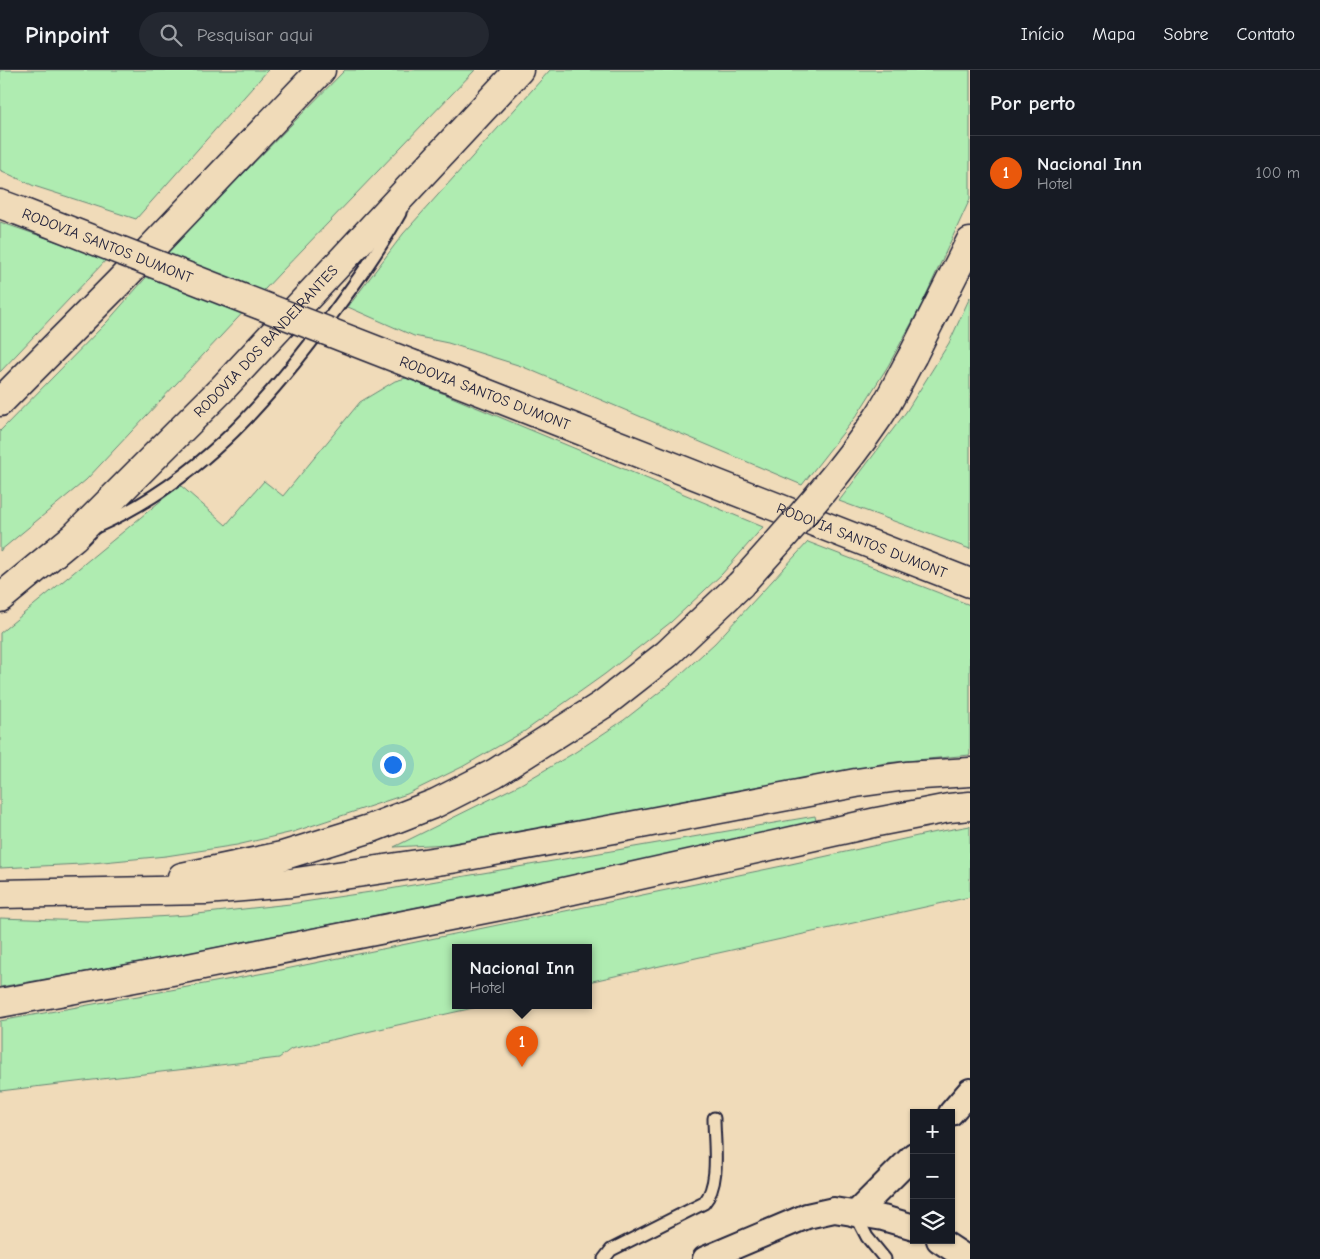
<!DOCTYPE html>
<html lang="pt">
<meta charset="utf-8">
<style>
body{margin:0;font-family:"Comic Neue",sans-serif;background:#242831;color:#f1f3f6}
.controls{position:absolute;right:15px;bottom:15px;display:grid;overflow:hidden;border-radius:0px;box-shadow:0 1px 4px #0004}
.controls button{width:45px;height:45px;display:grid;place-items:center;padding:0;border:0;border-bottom:1px solid #363941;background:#171b24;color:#f1f3f6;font:25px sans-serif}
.you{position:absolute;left:392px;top:694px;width:18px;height:18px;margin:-12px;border:4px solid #fff;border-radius:50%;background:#1a73e8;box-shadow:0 0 0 8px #1a73e833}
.badge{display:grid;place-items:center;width:32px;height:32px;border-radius:50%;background:#ea580c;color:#fff;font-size:16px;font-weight:700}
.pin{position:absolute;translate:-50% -41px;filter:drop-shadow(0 1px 2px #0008)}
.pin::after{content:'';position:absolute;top:26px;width:18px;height:15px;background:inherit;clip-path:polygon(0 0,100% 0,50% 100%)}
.popup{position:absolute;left:452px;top:874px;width:140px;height:65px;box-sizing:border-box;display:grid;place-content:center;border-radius:0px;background:#171b24;filter:drop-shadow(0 1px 4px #0005);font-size:16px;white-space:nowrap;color:#9ea1a6}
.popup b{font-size:19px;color:#f1f3f6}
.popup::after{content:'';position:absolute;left:50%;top:100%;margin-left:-10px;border:10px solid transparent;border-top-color:#171b24}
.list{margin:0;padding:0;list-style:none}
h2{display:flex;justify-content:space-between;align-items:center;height:65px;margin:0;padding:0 20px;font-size:21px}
h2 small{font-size:16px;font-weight:400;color:#9ea1a6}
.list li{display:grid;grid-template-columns:32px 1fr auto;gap:15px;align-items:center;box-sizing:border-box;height:75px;padding:0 20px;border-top:1px solid #363941}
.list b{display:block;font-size:19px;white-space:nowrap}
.list p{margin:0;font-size:16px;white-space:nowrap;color:#9ea1a6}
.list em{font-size:16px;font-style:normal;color:#9ea1a6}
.icon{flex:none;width:28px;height:28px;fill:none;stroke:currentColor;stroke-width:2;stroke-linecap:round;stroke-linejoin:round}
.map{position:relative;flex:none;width:970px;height:1189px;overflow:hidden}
header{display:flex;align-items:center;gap:30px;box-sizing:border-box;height:70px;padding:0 25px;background:#171b24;border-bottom:1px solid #363941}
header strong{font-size:24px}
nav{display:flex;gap:28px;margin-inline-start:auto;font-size:18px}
.search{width:350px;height:45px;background:#242831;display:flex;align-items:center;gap:12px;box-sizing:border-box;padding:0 18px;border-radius:28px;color:#9ea1a6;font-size:19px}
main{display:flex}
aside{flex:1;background:#171b24}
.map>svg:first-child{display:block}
</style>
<header>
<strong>Pinpoint</strong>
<div class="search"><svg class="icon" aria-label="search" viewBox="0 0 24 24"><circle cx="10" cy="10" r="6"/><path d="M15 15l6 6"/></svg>Pesquisar aqui</div>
<nav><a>Início</a><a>Mapa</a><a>Sobre</a><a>Contato</a></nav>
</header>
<main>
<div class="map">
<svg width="970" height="1189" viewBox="0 0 970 1189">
<rect width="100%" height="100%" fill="#f0dbb9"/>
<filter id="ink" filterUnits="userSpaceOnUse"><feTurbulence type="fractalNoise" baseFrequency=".02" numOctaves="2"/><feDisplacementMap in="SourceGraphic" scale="10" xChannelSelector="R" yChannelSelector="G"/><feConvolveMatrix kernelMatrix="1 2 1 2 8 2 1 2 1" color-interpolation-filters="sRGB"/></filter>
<g filter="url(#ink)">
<g fill="#afecb1" stroke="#688776">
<path d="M0,0H268L136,149L34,116L0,100Z"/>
<path d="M345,0H475L280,203L86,410L0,481V361L107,252L186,162Z"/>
<path d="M550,0H970V129L921,236L888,296L857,345L802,415L521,296L448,273L414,266L348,237L403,164Z"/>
<path d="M0,152L107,189L0,302Z"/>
<path d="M970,227V479L839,431L906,342L949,273Z"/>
<path d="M406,308L763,457L722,504L671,552L605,604L525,661L462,697L407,724L293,762L237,775L166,786L82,794L0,798V563L180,415L226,455L264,411L283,426L360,332L395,311Z"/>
<path d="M808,472L970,535V685L885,693L739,723L447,774L394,777L521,714L574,683L624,650L670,614L715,573Z"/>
<path d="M815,746L816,751L703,779L164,888L0,917V848L87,851L188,845L290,834L384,820Z"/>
<path d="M970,756V827L588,912V878H456V936H482L291,979L279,988L0,1021V951L281,900L782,796L931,763Z"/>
</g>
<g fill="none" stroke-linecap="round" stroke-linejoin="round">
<g stroke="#22223b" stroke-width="15">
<g id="lane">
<path d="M96,457C197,412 263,337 328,250C354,215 379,181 400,143"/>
<path d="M855,1144L867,1167L885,1189"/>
<path d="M604,1189L611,1180L704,1133C721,1114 714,1073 714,1048"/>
</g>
</g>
<g stroke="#22223b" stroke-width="28">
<g id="street">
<path d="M951,1043L970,1021"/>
<path d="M855,1144L914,1085"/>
<path d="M939,1170L968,1189"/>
<path d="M705,1189L807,1146L834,1140L883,1148L914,1157"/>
</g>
</g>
<g stroke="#22223b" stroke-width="31">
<g id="highway">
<path d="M0,134L19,141"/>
<path d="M913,285L970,172"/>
<path id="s1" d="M414,295L970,513"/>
<path d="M0,332L119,212L321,0"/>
<path id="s2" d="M0,528L74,467L222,319L519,0"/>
<path d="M182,807L282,786L372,758L436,733L495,703L602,635L667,584L741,514"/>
<path d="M0,824L206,820L290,813L451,789L625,757L856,713L906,706L970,702"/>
<path d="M0,933L188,898L510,834L877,752L949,738L970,736"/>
</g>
</g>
<use href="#lane" stroke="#f0dbb9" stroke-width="11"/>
<use href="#street" stroke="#f0dbb9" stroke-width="24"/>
<use href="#highway" stroke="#f0dbb9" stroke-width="28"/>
<g stroke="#22223b" stroke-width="31" stroke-linecap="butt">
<g id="highway-bridge">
<path id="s3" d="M19,141L414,295"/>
<path d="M741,514C788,461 837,408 877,349C891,329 901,306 913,285"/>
</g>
</g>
<use href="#highway-bridge" stroke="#f0dbb9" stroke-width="28"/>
</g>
</g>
<g text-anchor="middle" stroke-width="4" stroke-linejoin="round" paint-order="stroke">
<g font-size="15" fill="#22223b" stroke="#f0dbb9">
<text dy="5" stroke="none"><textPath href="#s3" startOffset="95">RODOVIA SANTOS DUMONT</textPath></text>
<text dy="5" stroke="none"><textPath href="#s2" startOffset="370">RODOVIA DOS BANDEIRANTES</textPath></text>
<text transform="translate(485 323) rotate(21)" y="5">RODOVIA SANTOS DUMONT</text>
<text dy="5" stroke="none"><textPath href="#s1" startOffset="481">RODOVIA SANTOS DUMONT</textPath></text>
</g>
</g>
</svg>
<div class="controls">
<button>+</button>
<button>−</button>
<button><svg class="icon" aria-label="layers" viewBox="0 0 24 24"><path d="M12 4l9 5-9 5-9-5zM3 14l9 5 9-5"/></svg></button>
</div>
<div class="you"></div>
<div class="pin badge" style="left:522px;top:997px">1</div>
<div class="popup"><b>Nacional Inn</b>Hotel</div>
</div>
<aside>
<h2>Por perto<small></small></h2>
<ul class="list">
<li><span class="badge">1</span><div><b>Nacional Inn</b><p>Hotel</p></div><em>100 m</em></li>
</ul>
</aside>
</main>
